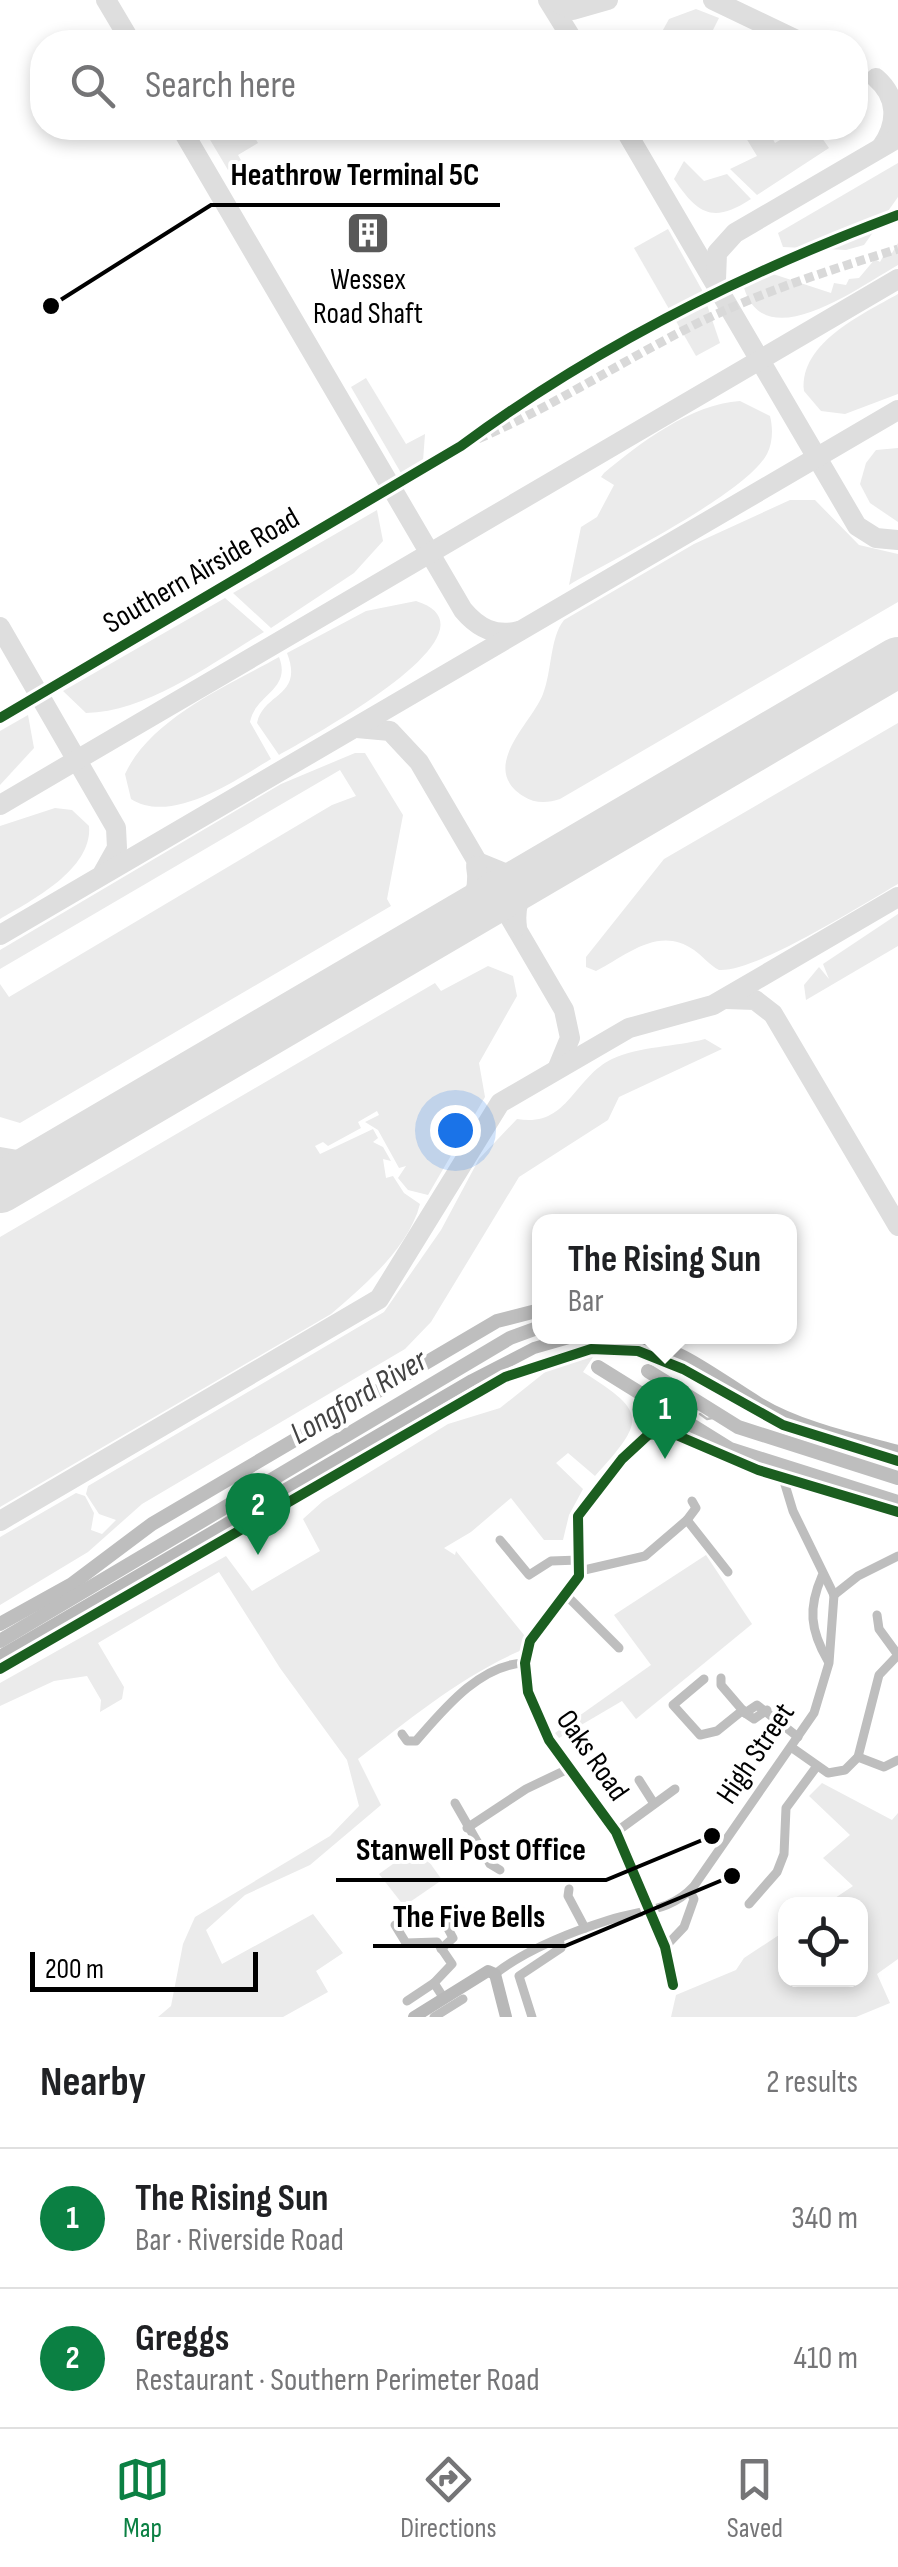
<!DOCTYPE html>
<meta charset="utf-8">
<style>
body{margin:0;font-family:"Sofia Sans Condensed",sans-serif;background:#f2f2f2;color:#202124}
.controls{position:absolute;right:30px;bottom:30px;display:grid;overflow:hidden;border-radius:20px;box-shadow:0 5px 15px #0003}
.controls button{width:90px;height:90px;display:grid;place-items:center;padding:0;border:0;border-bottom:2px solid #e0e0e0;background:#fff;color:#202124;font:50px sans-serif}
.scale{position:absolute;left:30px;bottom:25px;width:228px;box-sizing:border-box;padding-left:10px;border:5px solid #000;border-top:0;font-size:28px;line-height:35px;white-space:nowrap;color:#000;-webkit-text-stroke:8px #fff;paint-order:stroke}
.you{position:absolute;left:455px;top:1130px;width:35px;height:35px;margin:-25px;border:8px solid #fff;border-radius:50%;background:#1a73e8;box-shadow:0 0 0 15px #1a73e833}
.badge{display:grid;place-items:center;width:65px;height:65px;border-radius:50%;background:#0b8043;color:#fff;font-size:32px;font-weight:700}
.pin{position:absolute;translate:-50% -82px;filter:drop-shadow(0 2px 5px #0008)}
.pin::after{content:'';position:absolute;top:52px;width:35px;height:30px;background:inherit;clip-path:polygon(0 0,100% 0,50% 100%)}
.popup{position:absolute;left:532px;top:1214px;width:265px;height:130px;box-sizing:border-box;display:grid;place-content:center;border-radius:20px;background:#fff;filter:drop-shadow(0 2px 8px #0005);font-size:32px;white-space:nowrap;color:#757577}
.popup b{font-size:38px;color:#202124}
.popup::after{content:'';position:absolute;left:50%;top:100%;margin-left:-20px;border:20px solid transparent;border-top-color:#fff}
.list{margin:0;padding:0;list-style:none}
h2{display:flex;justify-content:space-between;align-items:center;height:130px;margin:0;padding:0 40px;font-size:42px}
h2 small{font-size:32px;font-weight:400;color:#757577}
.list li{display:grid;grid-template-columns:65px 1fr auto;gap:30px;align-items:center;box-sizing:border-box;height:140px;padding:0 40px;border-top:2px solid #e0e0e0}
.list b{display:block;font-size:38px;white-space:nowrap}
.list p{margin:0;font-size:32px;white-space:nowrap;color:#757577}
.list em{font-size:32px;font-style:normal;color:#757577}
.icon{flex:none;width:55px;height:55px;fill:none;stroke:currentColor;stroke-width:2;stroke-linecap:round;stroke-linejoin:round}
.map{position:relative;flex:none;width:898px;height:2017px;overflow:hidden}
.search{position:absolute;background:#fff;box-shadow:0 5px 15px #0003;left:30px;right:30px;top:30px;height:110px;display:flex;align-items:center;gap:25px;box-sizing:border-box;padding:0 35px;border-radius:40px;color:#757577;font-size:38px}
.sheet{height:410px;background:#fff}
nav{display:flex;justify-content:space-around;align-items:center;box-sizing:border-box;height:140px;border-top:2px solid #e0e0e0;background:#fff;font-size:28px;color:#757577}
nav a{display:grid;justify-items:center;gap:5px}
nav .on{color:#0b8043}
.map>svg:first-child{display:block}
</style>
<div class="map">
<svg width="898" height="2017" viewBox="0 0 898 2017">
<rect width="100%" height="100%" fill="#fff"/>
<g fill="#ebebeb">
<path d="M696,9L719,18L707,42L658,39L669,19Z"/>
<path d="M203,128H249L258,143L238,155L242,162L228,170Z"/>
<path d="M752,128H767L775,143L800,128H815L829,148L757,195L730,169L757,156L746,138Z"/>
<path d="M684,161L704,181L727,174L751,199C714,223 699,216 674,179Z"/>
<path d="M898,163V197L864,245L846,250L783,247L778,233Z"/>
<path d="M668,229L702,290L720,343L696,356L634,248Z"/>
<path d="M898,243V265C854,290 754,365 741,274H773L831,293L834,283L846,285L849,279L859,278L875,259L880,262L886,251L892,253Z"/>
<path d="M898,294V394L845,414L821,411L804,391C799,343 863,314 898,294Z"/>
<path d="M366,378L406,444L425,434L423,461L401,473L351,387Z"/>
<path d="M740,401L770,416C773,428 773,442 767,454C746,494 613,559 569,585L581,527L597,517L614,485L601,477L604,473C640,443 691,404 740,401Z"/>
<path d="M898,448V522L870,503L860,484L866,463L876,450Z"/>
<path d="M790,500H815L859,545L898,554V602L560,799C548,803 535,804 523,796C478,767 532,723 543,694C552,671 550,637 564,620L694,544Z"/>
<path d="M377,510L383,541L354,573L271,628L233,593Z"/>
<path d="M225,598L264,632C212,663 148,712 86,713L63,691Z"/>
<path d="M416,601C511,631 301,742 279,755L257,723C264,692 304,697 287,653L366,611Z"/>
<path d="M279,657C292,690 255,694 250,722L271,759C236,780 171,825 131,799L125,774C151,718 227,686 279,657Z"/>
<path d="M28,715L34,748L0,785V731Z"/>
<path d="M898,723V884C858,907 756,972 719,970C709,965 703,956 694,950C659,925 627,955 596,971L586,967V957L664,859Z"/>
<path d="M355,753H365L403,815L387,899L391,906L20,1123L0,1117V984L9,997L332,805L356,796L340,770L0,969V950L281,784Z"/>
<path d="M55,808L72,810L89,826C93,869 31,901 0,919V826Z"/>
<path d="M898,914V946L806,1000L804,985L819,967L829,979L823,964Z"/>
<path d="M488,966L513,976L517,996L479,1063L485,1097L428,1195L408,1190L398,1178L406,1166L399,1168L378,1130L365,1122L379,1115L377,1111L358,1122L361,1128L328,1146L323,1142L315,1146L320,1154L373,1129L378,1138L373,1142L383,1147L391,1161L383,1159L386,1178L393,1176L404,1193L420,1204C409,1247 365,1285 331,1314L0,1507V1237L435,983L441,991Z"/>
<path d="M705,1039L722,1049L619,1097L608,1120L519,1177L431,1322L405,1349L142,1504L88,1552L0,1605V1537L76,1493L85,1496L94,1513L91,1530L102,1534L116,1520L99,1514L86,1494L88,1486L384,1312L441,1230L479,1159L517,1119C568,1128 573,1078 612,1059C640,1046 675,1047 705,1039Z"/>
<path d="M595,1354L583,1372C647,1412 646,1420 595,1476L568,1453L556,1463L583,1489L569,1515L563,1540H544L511,1498L471,1532L444,1548L455,1555L456,1551L524,1635L522,1650C461,1676 410,1719 358,1759L381,1805L310,1865L245,1895L206,1930L222,1964L313,1914L343,1953L316,1971L328,1992L283,2017H158L171,2006L183,1944L195,1917L330,1836L359,1806L347,1760L280,1668L219,1572L98,1643L124,1687L122,1699L100,1712L101,1700L87,1676L54,1681L0,1706V1683L226,1556L252,1591L320,1551L303,1519L323,1501L448,1424L500,1408L559,1361Z"/>
<path d="M706,1555L752,1624L636,1719L622,1701L559,1738L555,1733L651,1665L614,1615Z"/>
<path d="M822,1783L892,1820L898,1813V1959L877,1974L890,2003L856,2017H671L676,1995L736,1970L744,1958L785,1931L786,1980H860V1904H826L853,1886L823,1858L850,1835L809,1796Z"/>
<path d="M418,1846L442,1880L404,1906L379,1874Z"/>
</g>
<g fill="none" stroke-linecap="round" stroke-linejoin="round">
<path stroke="#bebebe" stroke-width="2.5" d="M700,1414L707,1419L718,1417"/>
<g stroke="#bebebe" stroke-width="14">
<path d="M598,1367L730,1449L898,1502"/>
<path d="M648,1371L738,1427L898,1478"/>
<path d="M0,1624L72,1584L152,1524L497,1321L540,1310"/>
<path d="M0,1641L510,1338L540,1327"/>
</g>
<g stroke="#dedede" stroke-width="20">
<path d="M106,0L131,42"/>
<path d="M548,0L574,42"/>
<path d="M552,0L573,10L608,0"/>
<path d="M713,0L801,42"/>
<path d="M876,78C898,97 898,123 882,146"/>
<path d="M181,128L463,610C478,628 495,637 519,631"/>
<path d="M624,128L857,526L876,538L898,540"/>
<path d="M716,280L717,253L735,233L898,138"/>
<path d="M0,627L116,828L117,848L103,873"/>
<path d="M357,728L390,731L419,762L564,1010L570,1038L558,1067"/>
<path d="M0,805L898,279"/>
<path d="M480,863L512,876L541,869"/>
<path d="M517,927C511,883 545,873 573,852"/>
<path d="M0,935L898,410"/>
<path d="M422,941C445,918 485,911 476,866"/>
<path d="M726,999L755,1000L773,1014L898,1226"/>
<path d="M0,1157L35,1163L80,1140"/>
<path d="M0,1521L379,1299L500,1103L629,1028L713,1005L898,897"/>
</g>
<path stroke="#dedede" stroke-width="50" d="M0,1188L898,662"/>
<g stroke="#d9d9d9" stroke-width="9" stroke-dasharray="9 4.5" stroke-linecap="butt">
<path d="M478,439C554,406 622,361 696,324C760,292 830,270 898,249"/>
<path d="M461,446C594,348 743,273 898,215"/>
<path d="M339,518L441,458"/>
<path d="M0,718L89,665"/>
</g>
<g stroke="#bebebe" stroke-width="9">
<path d="M441,458L461,446"/>
<path d="M89,665L339,518"/>
<path d="M783,1478L793,1511L834,1595"/>
<path d="M687,1520L696,1508L692,1501"/>
<path d="M500,1540L529,1575L551,1561L579,1560"/>
<path d="M580,1571L645,1556L687,1520L728,1572"/>
<path d="M822,1576C808,1608 810,1630 828,1661"/>
<path d="M834,1595L858,1576L898,1556"/>
<path d="M567,1596L619,1648"/>
<path d="M877,1615L879,1629L898,1655"/>
<path d="M721,1678V1685L745,1713L757,1705L798,1737"/>
<path d="M704,1679L673,1705L700,1735L717,1731L743,1710"/>
<path d="M745,1713L754,1719L767,1710"/>
<path d="M402,1734L407,1741H416C443,1710 480,1664 525,1663"/>
<path d="M791,1747L828,1773L845,1770L858,1757"/>
<path d="M858,1757L879,1675L898,1655"/>
<path d="M858,1757L884,1767L898,1760"/>
<path d="M639,1780L653,1802"/>
<path d="M455,1803L490,1864L500,1870"/>
<path d="M467,1828L526,1789L570,1768"/>
<path d="M616,1832L675,1789"/>
<path d="M569,1889L568,1896L585,1928"/>
<path d="M749,1904L777,1872L784,1854L786,1808L817,1766"/>
<path d="M395,1925L406,1943L437,1942L452,1964L434,1983"/>
<path d="M665,1947L684,1927L694,1899L690,1891"/>
<path d="M441,1949L453,1938L445,1923L463,1912"/>
<path d="M495,1974C527,1949 571,1932 609,1920C642,1909 669,1913 694,1886L814,1713L829,1663L834,1595"/>
<path d="M673,1985L665,1947L616,1832L549,1740L528,1692L525,1663L530,1641L579,1576L578,1516L622,1459L648,1435L667,1431L758,1470L898,1512"/>
<path d="M407,2001L434,1983L443,1997"/>
<path d="M434,2017L463,1999"/>
<path d="M532,2017L519,1976L561,1948L559,1939"/>
</g>
<g stroke="#b8b8b8" stroke-width="12">
<path d="M629,1336C681,1347 715,1376 759,1403C799,1427 853,1439 898,1451"/>
<path d="M0,1656L472,1380L534,1348L576,1336"/>
<path d="M0,1669L505,1377L591,1349L638,1351L683,1369L783,1425L898,1461"/>
<path d="M414,2017L488,1971L495,1974L506,2017"/>
</g>
<g stroke="#fff" stroke-width="16">
<g id="cycleway">
<path d="M0,718L461,446C594,348 743,273 898,215"/>
<path d="M0,1669L505,1377L591,1349L638,1351L683,1369L783,1425L898,1461"/>
<path d="M673,1985L665,1947L616,1832L549,1740L528,1692L525,1663L530,1641L579,1576L578,1516L622,1459L648,1435L667,1431L758,1470L898,1512"/>
</g>
</g>
<use href="#cycleway" stroke="#1b5e20" stroke-width="10"/>
</g>
<defs>
<g id="building-square" transform="scale(2.25)"><rect x="-9" y="-9" width="18" height="18" rx="4" fill="#595959" stroke="#fff"/><path d="M-4-6H4V6H1V3H-1V6H-4ZM-2.5-4.3h1.7v1.8h-1.7ZM.8-4.3h1.7v1.8H.8ZM-2.5-1h1.7V.8h-1.7ZM.8-1h1.7V.8H.8Z" fill="#fff"/></g>
</defs>
<g fill-rule="evenodd">
<use href="#building-square" x="368" y="233"/>
</g>
<g text-anchor="middle" stroke-width="8" stroke-linejoin="round" paint-order="stroke">
<g font-size="30" fill="#000" stroke="#fff">
<text x="368" y="289">Wessex<tspan x="368" dy="34">Road Shaft</tspan></text>
</g>
<g font-size="30" fill="#000" stroke="#fff">
<text transform="translate(201 570) rotate(-30)" y="10">Southern Airside Road</text>
<text transform="translate(755 1753) rotate(-56)" y="10">High Street</text>
<text transform="translate(593 1755) rotate(55)" y="10">Oaks Road</text>
</g>
<g font-size="32" font-style="italic" fill="#434343" stroke="#fff">
<text transform="translate(358 1396) rotate(-31)" y="11">Longford River</text>
</g>
</g>
<path fill="none" stroke="#000" stroke-width="4" d="M51 306L211 205H500M712 1836L606 1880H336M732 1876L565 1946H373"/>
<g fill="#000" stroke="#fff" stroke-width="4">
<circle cx="51" cy="306" r="10"/>
<circle cx="712" cy="1836" r="10"/>
<circle cx="732" cy="1876" r="10"/>
</g>
<g font-size="32" text-anchor="middle" font-weight="bold" fill="#000" stroke="#fff" stroke-width="8" stroke-linejoin="round" paint-order="stroke">
<text x="355" y="185">Heathrow Terminal 5C</text>
<text x="471" y="1860">Stanwell Post Office</text>
<text x="469" y="1927">The Five Bells</text>
</g>
</svg>
<div class="controls">
<button><svg class="icon" aria-label="locate" viewBox="0 0 24 24"><circle cx="12" cy="12" r="6"/><path d="M12 2v4M12 18v4M2 12h4M18 12h4"/></svg></button>
</div>
<div class="scale">200 m</div>
<div class="you"></div>
<div class="pin badge" style="left:665px;top:1459px">1</div>
<div class="popup"><b>The Rising Sun</b>Bar</div>
<div class="pin badge" style="left:258px;top:1555px">2</div>
<div class="search"><svg class="icon" aria-label="search" viewBox="0 0 24 24"><circle cx="10" cy="10" r="6"/><path d="M15 15l6 6"/></svg>Search here</div>
</div>
<section class="sheet">
<h2>Nearby<small>2 results</small></h2>
<ul class="list">
<li><span class="badge">1</span><div><b>The Rising Sun</b><p>Bar · Riverside Road</p></div><em>340 m</em></li>
<li><span class="badge">2</span><div><b>Greggs</b><p>Restaurant · Southern Perimeter Road</p></div><em>410 m</em></li>
</ul>
</section>
<nav>
<a class="on"><svg class="icon" aria-label="map" viewBox="0 0 24 24"><path d="M3 6l6-2 6 2 6-2v14l-6 2-6-2-6 2zM9 4v14M15 6v14"/></svg>Map</a>
<a><svg class="icon" aria-label="directions" viewBox="0 0 24 24"><path d="M12 3l9 9-9 9-9-9zM9 14v-3h6M13 9l2 2-2 2"/></svg>Directions</a>
<a><svg class="icon" aria-label="saved" viewBox="0 0 24 24"><path d="M7 4h10v16l-5-4-5 4z"/></svg>Saved</a>
</nav>
